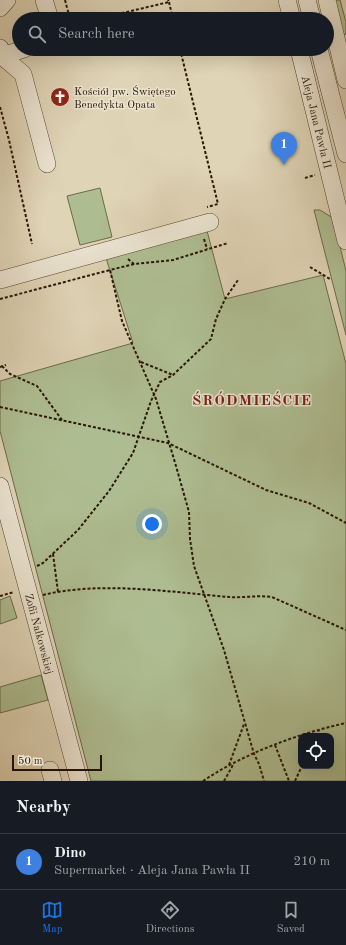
<!DOCTYPE html>
<meta charset="utf-8">
<style>
body{margin:0;font-family:"Old Standard TT",serif;background:#242831;color:#f1f3f6}
.controls{position:absolute;right:12px;bottom:12px;display:grid;overflow:hidden;border-radius:8px;box-shadow:0 4px 16px #0002}
.controls button{width:36px;height:36px;display:grid;place-items:center;padding:0;border:0;border-bottom:1px solid #363941;background:#171b24;color:#f1f3f6;font:20px sans-serif}
.scale{position:absolute;left:12px;bottom:10px;width:90px;box-sizing:border-box;padding-left:4px;border:2px solid #281602;border-top:0;font-size:11px;line-height:14px;white-space:nowrap;color:#281602;-webkit-text-stroke:3px #eae3d0;paint-order:stroke}
.you{position:absolute;left:152px;top:524px;width:14px;height:14px;margin:-10px;border:3px solid #fff;border-radius:50%;background:#1a73e8;box-shadow:0 0 0 6px #1a73e833}
.badge{display:grid;place-items:center;width:26px;height:26px;border-radius:50%;background:#1a73e8;color:#fff;font-size:13px;font-weight:700}
.pin{position:absolute;translate:-50% -33px;filter:drop-shadow(0 1px 2px #0008)}
.pin::after{content:'';position:absolute;top:21px;width:14px;height:12px;background:inherit;clip-path:polygon(0 0,100% 0,50% 100%)}
.list{margin:0;padding:0;list-style:none}
h2{display:flex;justify-content:space-between;align-items:center;height:52px;margin:0;padding:0 16px;font-size:17px}
h2 small{font-size:13px;font-weight:400;color:#9ea1a6}
.list li{display:grid;grid-template-columns:26px 1fr auto;gap:12px;align-items:center;box-sizing:border-box;height:56px;padding:0 16px;border-top:1px solid #363941}
.list b{display:block;font-size:15px;white-space:nowrap}
.list p{margin:0;font-size:13px;white-space:nowrap;color:#9ea1a6}
.list em{font-size:13px;font-style:normal;color:#9ea1a6}
.icon{flex:none;width:22px;height:22px;fill:none;stroke:currentColor;stroke-width:2;stroke-linecap:round;stroke-linejoin:round}
.map{position:relative;flex:none;width:346px;height:781px;overflow:hidden}
.search{position:absolute;background:#171b24;box-shadow:0 4px 16px #0002;left:12px;right:12px;top:12px;height:44px;display:flex;align-items:center;gap:10px;box-sizing:border-box;padding:0 14px;border-radius:22px;color:#9ea1a6;font-size:15px}
.sheet{height:108px;background:#171b24}
nav{display:flex;justify-content:space-around;align-items:center;box-sizing:border-box;height:56px;border-top:1px solid #363941;background:#171b24;font-size:11px;color:#9ea1a6}
nav a{display:grid;justify-items:center;gap:2px}
nav .on{color:#1a73e8}
.map>svg:first-child{display:block}
</style>
<div class="map">
<svg width="346" height="781" viewBox="0 0 346 781">
<rect width="100%" height="100%" fill="#dfd4b6"/>
<filter id="stains"><feTurbulence type="fractalNoise" baseFrequency=".005" numOctaves="4"/><feColorMatrix values="0 0 0 0 .2 0 0 0 0 .09 0 0 0 0 .02 0 0 0 .5 -.17"/></filter>
<radialGradient id="worn" r=".72"><stop offset=".6" stop-color="#630" stop-opacity="0"/><stop offset="1" stop-color="#630" stop-opacity=".3"/></radialGradient>
<g fill="#aebd91" stroke="#6b6a4a" fill-rule="evenodd">
<path d="M334,0H340L346,22V34L342,35Z"/>
<path d="M100,188L112,237L80,245L67,196Z"/>
<path d="M314,210H320L333,218L346,271V335Z"/>
<path d="M206,227L225,299L323,275L346,364V781H91L0,431V381L133,343L106,258ZM301,736H331V766H301Z"/>
<path d="M10,596L17,618L0,624V600Z"/>
<path d="M41,675L48,700L0,713V687Z"/>
</g>
<g fill="none" stroke-linecap="round" stroke-linejoin="round">
<g stroke="#56462f" stroke-width="18">
<g id="minor">
<path d="M44,0L50,19"/>
<path d="M287,0L292,19"/>
<path d="M307,0L312,19"/>
<path d="M327,0L346,80"/>
<path d="M0,8L7,0"/>
<path d="M0,48L2,56L24,49"/>
<path id="s1" d="M299,49L346,241"/>
<path d="M319,49L346,154"/>
<path d="M2,56L23,74L47,164"/>
<path d="M0,280L210,222"/>
<path id="s2" d="M0,486L79,781"/>
<path d="M50,770L53,781"/>
</g>
</g>
<g stroke="#281602" stroke-width="2" stroke-dasharray="3 2" stroke-linecap="butt">
<path d="M65,0L70,19"/>
<path d="M169,2L173,19"/>
<path d="M97,19L169,2L168,0"/>
<path d="M180,49L218,204L207,207"/>
<path d="M0,107L9,140L32,244"/>
<path d="M305,178L315,175"/>
<path d="M204,239L207,249"/>
<path d="M128,259L134,264L173,260L228,243"/>
<path d="M134,264L110,270L122,321L156,399L176,466L189,512L190,539L194,566L224,650L254,754L259,764L264,781"/>
<path d="M310,267L330,279"/>
<path d="M0,299L110,270"/>
<path d="M141,362L173,375"/>
<path d="M2,366L10,374L37,386L62,420"/>
<path d="M0,367L6,365"/>
<path d="M0,407L168,443L266,490L309,503L346,523"/>
<path d="M53,554L58,592"/>
<path d="M37,566L43,563L78,530L109,491L133,453L151,401L160,382L173,375L211,339L216,319L225,299L238,280"/>
<path d="M43,595C100,581 171,592 229,597C243,598 258,595 272,597L346,630"/>
<path d="M0,596L14,592"/>
<path d="M316,736L319,730"/>
<path d="M275,745L289,781"/>
<path d="M229,765L244,724"/>
<path d="M203,781C245,753 297,734 346,723"/>
<path d="M224,781L233,765"/>
<path d="M295,781L302,766"/>
</g>
<use href="#minor" stroke="#eae3d0" stroke-width="17"/>
</g>
<defs>
<g id="church-disc" transform="scale(1)"><circle r="9.5" fill="#8f2418" stroke="#eae3d0"/><path d="M-1.2-6h2.4v3.5h3.3v2.4h-3.3V6h-2.4V-.1h-3.3v-2.4h3.3Z" fill="#fff"/></g>
</defs>
<g fill-rule="evenodd">
<use href="#church-disc" x="60" y="97"/>
</g>
<g text-anchor="middle" stroke-width="3" stroke-linejoin="round" paint-order="stroke">
<g font-size="11" fill="#281602" stroke="#eae3d0" text-anchor="start">
<text x="74" y="95">Kościół pw. Świętego<tspan x="74" dy="13">Benedykta Opata</tspan></text>
</g>
<g font-size="11" fill="#281602" stroke="#eae3d0">
<text dy="4" stroke="none"><textPath href="#s1" startOffset="75">Aleja Jana Pawła II</textPath></text>
<text dy="4" stroke="none"><textPath href="#s2" startOffset="153">Zofii Nałkowskiej</textPath></text>
</g>
<g font-size="15" font-weight="bold" letter-spacing="1" fill="#7a1f14" stroke="#eae3d0">
<text x="252" y="405">ŚRÓDMIEŚCIE</text>
</g>
</g>
<rect width="100%" height="100%" filter="url(#stains)"/>
<rect width="100%" height="100%" fill="url(#worn)"/>
</svg>
<div class="controls">
<button><svg class="icon" aria-label="locate" viewBox="0 0 24 24"><circle cx="12" cy="12" r="6"/><path d="M12 2v4M12 18v4M2 12h4M18 12h4"/></svg></button>
</div>
<div class="scale">50 m</div>
<div class="you"></div>
<div class="pin badge" style="left:284px;top:165px;background:#3f7fe0">1</div>
<div class="search"><svg class="icon" aria-label="search" viewBox="0 0 24 24"><circle cx="10" cy="10" r="6"/><path d="M15 15l6 6"/></svg>Search here</div>
</div>
<section class="sheet">
<h2>Nearby<small></small></h2>
<ul class="list">
<li><span class="badge" style="background:#3f7fe0">1</span><div><b>Dino</b><p>Supermarket · Aleja Jana Pawła II</p></div><em>210 m</em></li>
</ul>
</section>
<nav>
<a class="on"><svg class="icon" aria-label="map" viewBox="0 0 24 24"><path d="M3 6l6-2 6 2 6-2v14l-6 2-6-2-6 2zM9 4v14M15 6v14"/></svg>Map</a>
<a><svg class="icon" aria-label="directions" viewBox="0 0 24 24"><path d="M12 3l9 9-9 9-9-9zM9 14v-3h6M13 9l2 2-2 2"/></svg>Directions</a>
<a><svg class="icon" aria-label="saved" viewBox="0 0 24 24"><path d="M7 4h10v16l-5-4-5 4z"/></svg>Saved</a>
</nav>
